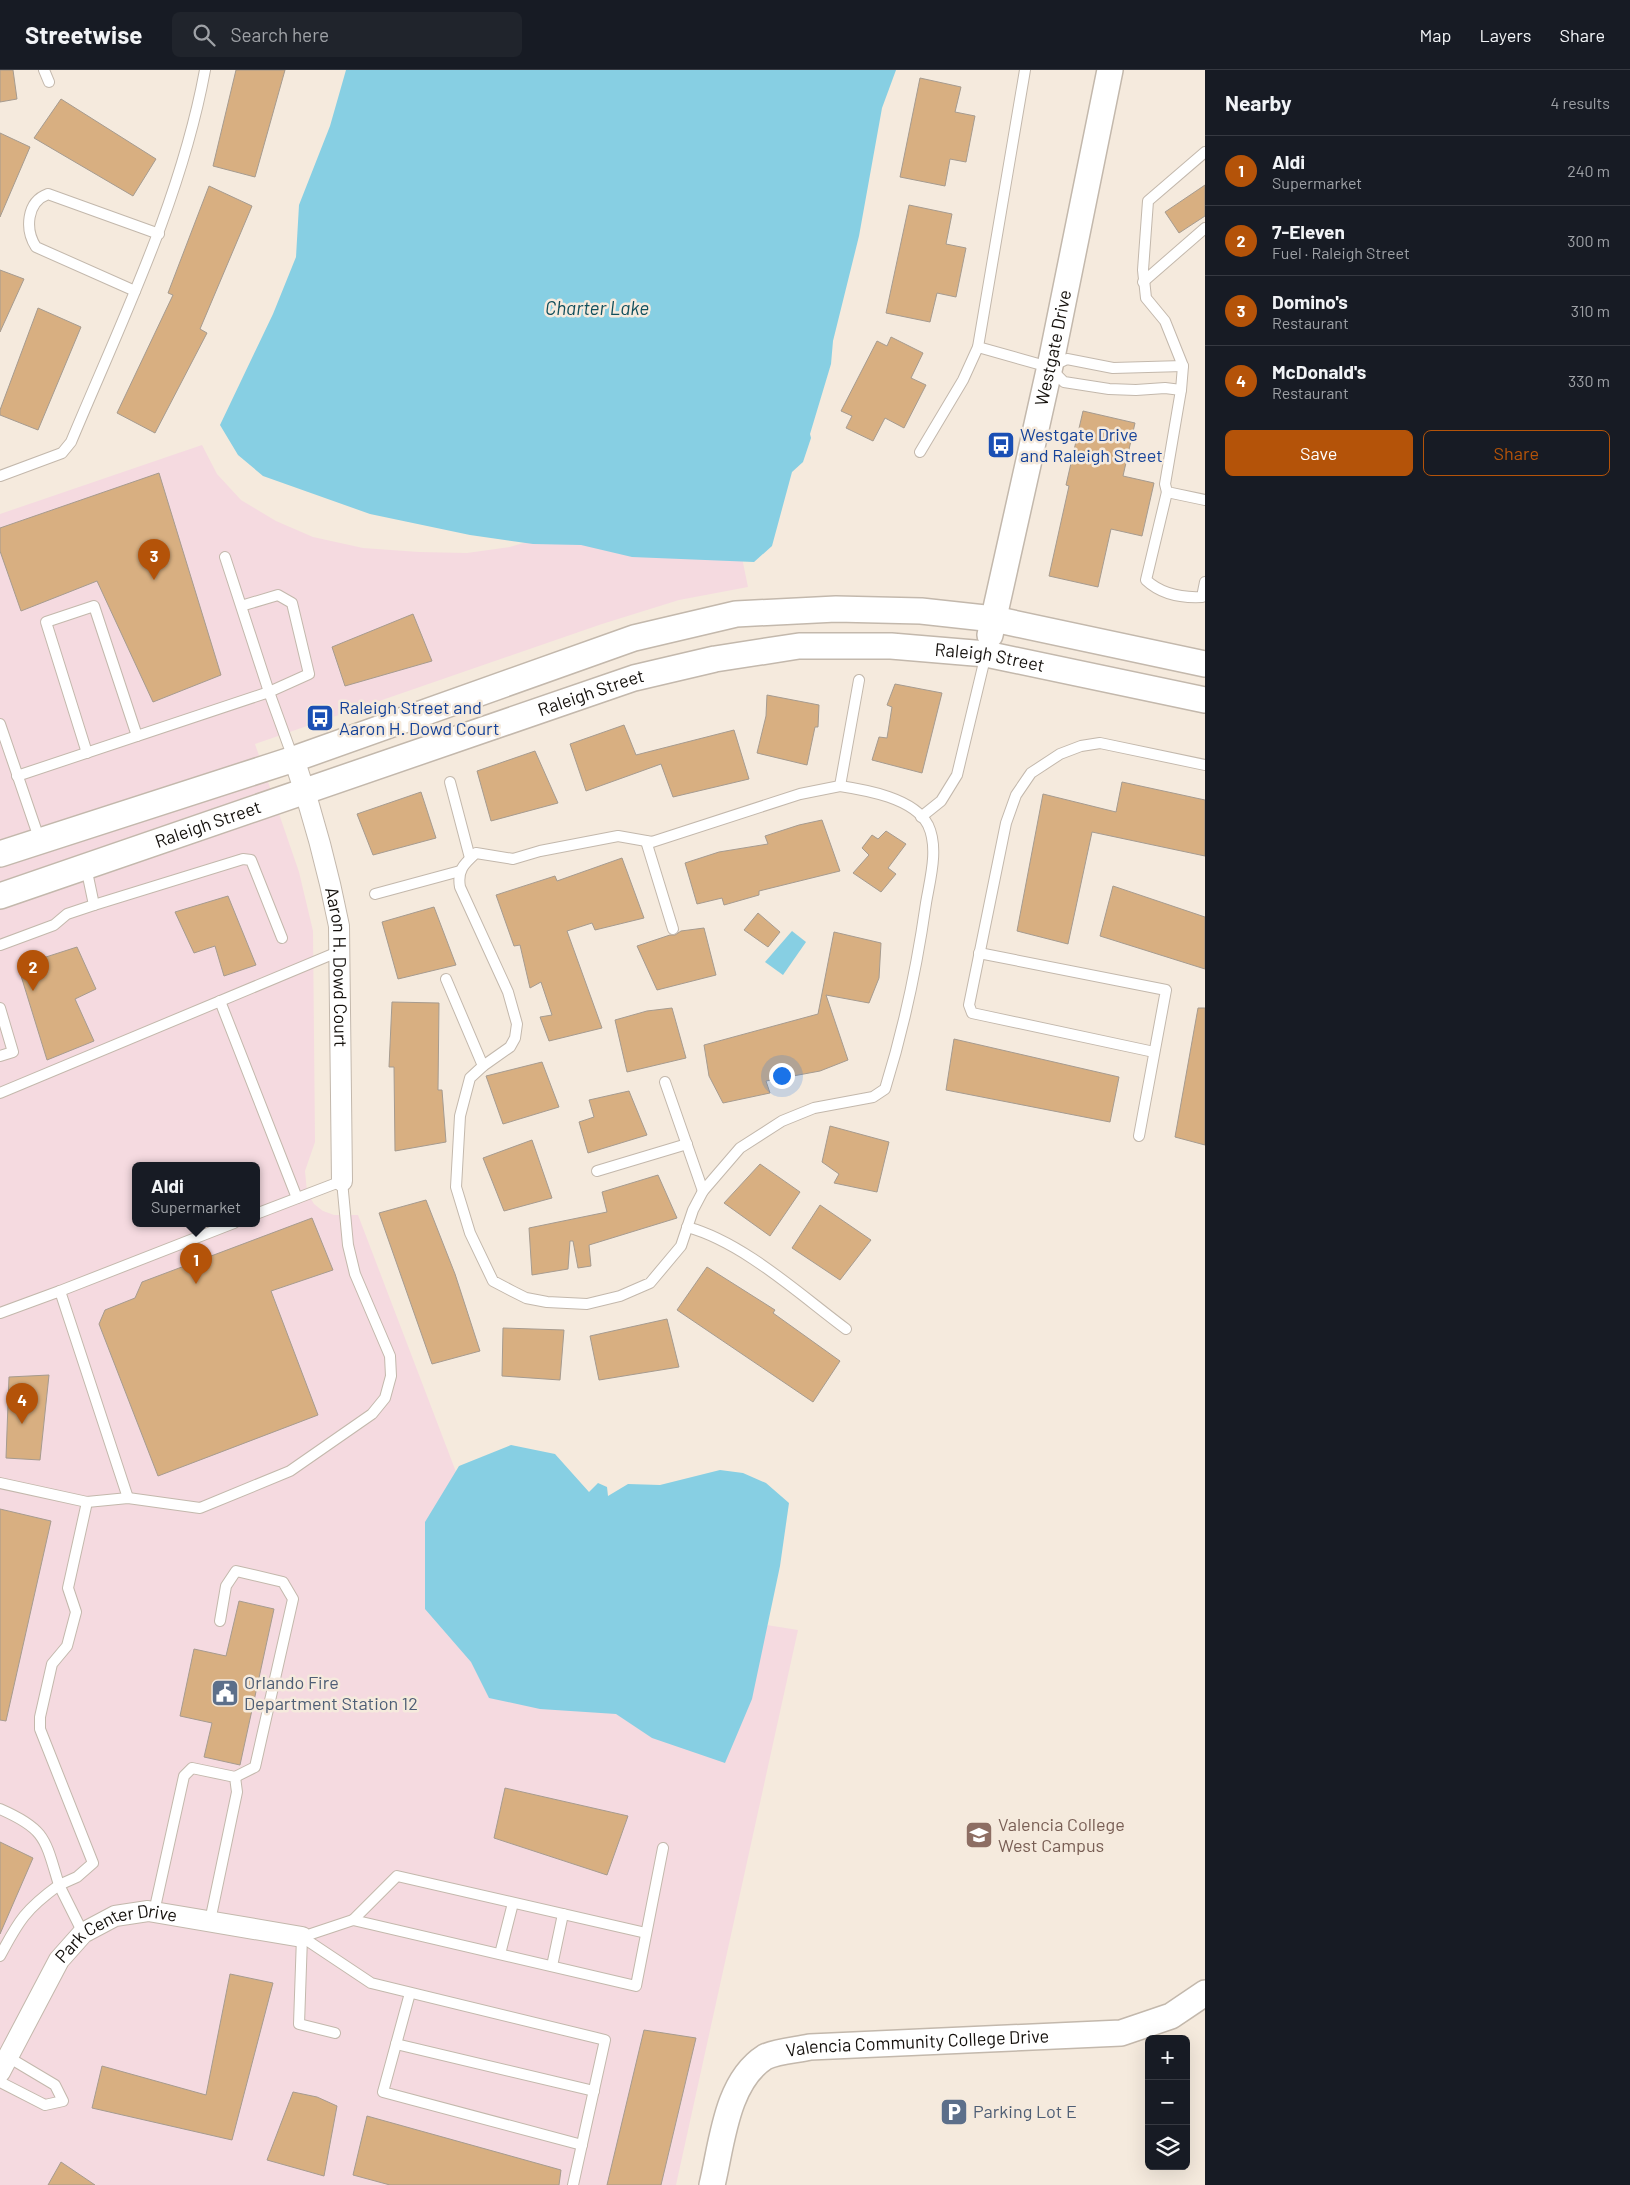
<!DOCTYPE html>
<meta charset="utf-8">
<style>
body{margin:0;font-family:Barlow,sans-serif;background:#20242c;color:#f1f3f6}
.controls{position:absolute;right:15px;bottom:15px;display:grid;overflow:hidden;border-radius:8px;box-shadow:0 5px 20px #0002}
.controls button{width:45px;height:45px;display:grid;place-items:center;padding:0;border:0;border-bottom:1px solid #363941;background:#171b24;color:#f1f3f6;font:25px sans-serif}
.you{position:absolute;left:781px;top:1005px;width:18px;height:18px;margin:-12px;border:4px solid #fff;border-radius:50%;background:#1a73e8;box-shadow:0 0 0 8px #1a73e833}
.badge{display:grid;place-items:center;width:32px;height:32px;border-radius:50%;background:#b45309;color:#fff;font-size:16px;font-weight:700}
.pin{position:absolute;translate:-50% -41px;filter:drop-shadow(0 1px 2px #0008)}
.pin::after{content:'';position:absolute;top:26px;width:18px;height:15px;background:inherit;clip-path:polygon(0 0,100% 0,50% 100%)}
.popup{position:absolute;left:132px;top:1092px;width:128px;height:65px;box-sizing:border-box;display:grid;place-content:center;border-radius:8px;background:#171b24;filter:drop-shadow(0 1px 4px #0005);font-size:16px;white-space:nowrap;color:#9ea1a6}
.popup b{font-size:19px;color:#f1f3f6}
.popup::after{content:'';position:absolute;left:50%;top:100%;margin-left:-10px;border:10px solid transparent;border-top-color:#171b24}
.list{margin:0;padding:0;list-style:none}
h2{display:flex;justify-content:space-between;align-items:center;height:65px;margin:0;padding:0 20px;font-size:21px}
h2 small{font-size:16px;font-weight:400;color:#9ea1a6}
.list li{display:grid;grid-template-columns:32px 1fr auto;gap:15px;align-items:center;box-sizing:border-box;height:70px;padding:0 20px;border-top:1px solid #363941}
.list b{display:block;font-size:19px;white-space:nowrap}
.list p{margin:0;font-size:16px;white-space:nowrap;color:#9ea1a6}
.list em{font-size:16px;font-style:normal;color:#9ea1a6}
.actions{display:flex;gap:10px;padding:15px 20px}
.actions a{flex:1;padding:11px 0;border:1px solid #b45309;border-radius:8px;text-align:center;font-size:18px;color:#b45309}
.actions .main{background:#b45309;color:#fff}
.icon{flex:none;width:28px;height:28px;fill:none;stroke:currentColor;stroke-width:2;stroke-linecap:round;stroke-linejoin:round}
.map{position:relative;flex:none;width:1205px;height:2115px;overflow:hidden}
header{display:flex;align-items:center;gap:30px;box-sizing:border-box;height:70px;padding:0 25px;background:#171b24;border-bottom:1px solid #363941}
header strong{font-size:24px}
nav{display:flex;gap:28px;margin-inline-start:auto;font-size:18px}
.search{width:350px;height:45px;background:#20242c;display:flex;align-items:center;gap:12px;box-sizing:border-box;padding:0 18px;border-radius:8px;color:#9ea1a6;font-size:19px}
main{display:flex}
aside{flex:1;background:#171b24}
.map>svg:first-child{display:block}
</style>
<header>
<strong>Streetwise</strong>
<div class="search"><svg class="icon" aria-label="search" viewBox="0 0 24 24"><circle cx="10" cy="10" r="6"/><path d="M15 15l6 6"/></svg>Search here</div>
<nav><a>Map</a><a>Layers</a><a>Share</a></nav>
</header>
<main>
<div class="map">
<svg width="1205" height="2115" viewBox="0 0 1205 2115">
<rect width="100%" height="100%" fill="#f5eadd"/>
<path fill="#f5dae0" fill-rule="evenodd" d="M202,375L217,404L241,430L276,451L313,467L363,478L419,482L467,483L510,477L576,457L722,390L748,517L679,530L602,554L255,674L299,802L313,861L315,1072L305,1101L307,1122L314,1134L323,1141L334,1145H358L498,1512L798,1560L676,2115H0V444ZM136,1095H256V1153H136Z"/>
<g fill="#87cfe3">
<path d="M346,0H896L882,38L859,166L833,271L831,294L810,364L811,368L803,392L792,402L772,476L754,492L632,487L581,475L533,474L470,465L370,444L263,406L238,385L220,355L273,244L296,187L299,135L330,56Z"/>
<path d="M792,861L806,872L783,905L765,892Z"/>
<path d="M511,1375L555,1384L589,1422L598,1413L607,1417L608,1426L628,1414L660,1415L720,1400L743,1403L766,1413L789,1433L780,1496L752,1629L725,1693L652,1668L616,1644L540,1639L489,1628L471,1592L425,1539V1452L459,1396Z"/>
</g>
<g fill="#d8af81" stroke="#a69b8f">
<path d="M0,0H13L17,29L0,32Z"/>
<path d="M236,0H285L255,107L213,96Z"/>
<path d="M920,8L961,17L955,42L975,46L966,92L950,89L945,116L900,107Z"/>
<path d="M61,29L156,89L133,126L34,68Z"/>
<path d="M0,63L30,77L0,147Z"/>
<path d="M1205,115V146L1179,163L1165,142Z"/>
<path d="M209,116L252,136L200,259L207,263L155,363L117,343L173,225L168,223Z"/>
<path d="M909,135L952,144L946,174L966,178L956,227L937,223L930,252L886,243Z"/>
<path d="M0,200L24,209L0,262Z"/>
<path d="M38,238L81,257L38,360L0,345V340Z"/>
<path d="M891,267L923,283L911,308L926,315L904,358L885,348L873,371L846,358L852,346L841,341L877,271L887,276Z"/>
<path d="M1083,341L1135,353L1123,406L1154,413L1142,466L1111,459L1098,517L1049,506L1069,416L1066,415Z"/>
<path d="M159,403L221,605L153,632L97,511L21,541L0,481V458Z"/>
<path d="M413,544L432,591L345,616L332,577Z"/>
<path d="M895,614L942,623L922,703L872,690L879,667L887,668L892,637L887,635Z"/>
<path d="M767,625L819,635L818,657H815L807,695L757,683L766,646Z"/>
<path d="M624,655L636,685L734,660L749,709L673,727L661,694L586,721L570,674Z"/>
<path d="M535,681L558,733L491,751L477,701Z"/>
<path d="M1122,712L1205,730V786L1092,762L1068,874L1017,861L1043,724L1116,742Z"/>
<path d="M421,722L436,768L373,785L357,744Z"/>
<path d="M822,750L840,801L759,821V825L724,835L722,828L697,834L685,793L719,782L768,774L765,766L799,755Z"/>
<path d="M886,761L906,774L888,798L896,804L881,822L853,803L869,785L862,778L872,765L878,769Z"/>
<path d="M622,788L644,848L595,860L592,853L567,861L602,958L549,971L540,947L552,945L541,912L530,918L520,875L514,876L496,825L555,806L557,811Z"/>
<path d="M1113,816L1205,847V899L1100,866Z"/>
<path d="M228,826L256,895L224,906L215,876L194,883L175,842Z"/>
<path d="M434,837L456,895L398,909L382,852Z"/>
<path d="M758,843L780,862L768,877L744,860Z"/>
<path d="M704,858L716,905L657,920L637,876L670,865H675L681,861Z"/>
<path d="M834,862L881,873L879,908L869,933L826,925L848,990L820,1001L766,1011L770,1023L723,1033L709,1006L704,975L818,944Z"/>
<path d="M77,877L96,919L75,929L94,971L47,990L18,896Z"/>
<path d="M392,932L439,933L438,1020H442L446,1072L395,1081L394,997H389Z"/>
<path d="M672,938L686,988L627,1002L615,950L647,941Z"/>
<path d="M1198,938H1205V1075L1175,1067Z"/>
<path d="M954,969L1119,1007L1110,1052L946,1020Z"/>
<path d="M542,992L559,1037L503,1054L486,1006Z"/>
<path d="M629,1021L647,1065L588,1083L579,1052L594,1047L589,1030Z"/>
<path d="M830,1056L889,1072L877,1122L834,1113L839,1104L822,1092Z"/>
<path d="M532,1070L552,1128L504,1141L483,1088Z"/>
<path d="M760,1094L800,1122L770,1166L724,1133Z"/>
<path d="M658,1105L677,1148L589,1175L591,1196L578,1198L573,1171H570L568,1199L532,1205L529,1158L607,1142L602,1122Z"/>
<path d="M426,1130L455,1204L480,1281L432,1294L379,1143Z"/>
<path d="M820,1135L871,1170L840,1210L792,1178Z"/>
<path d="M312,1148L333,1200L271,1221L318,1345L158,1406L99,1254L105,1240L135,1228L142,1212Z"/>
<path d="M707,1197L775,1240L773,1243L840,1291L813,1332L677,1240Z"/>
<path d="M667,1249L679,1297L599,1310L590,1266Z"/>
<path d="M503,1258L564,1260L560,1310L502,1306Z"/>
<path d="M49,1305L40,1390L6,1388L9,1307Z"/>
<path d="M0,1439L51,1451L6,1651L0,1650Z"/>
<path d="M239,1531L274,1539L240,1695L204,1687L212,1653L180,1646L194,1579L226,1586Z"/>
<path d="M505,1718L628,1746L607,1805L494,1768Z"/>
<path d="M0,1772L33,1788L0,1864Z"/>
<path d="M230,1904L273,1913L232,2070L92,2038L102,1996L206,2025Z"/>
<path d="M644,1960L696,1968L661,2115H607Z"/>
<path d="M293,2022L317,2027L337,2036L324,2106L267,2090Z"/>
<path d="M367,2046L561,2100L559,2115H390L353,2105Z"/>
<path d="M61,2092L95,2115H48Z"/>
</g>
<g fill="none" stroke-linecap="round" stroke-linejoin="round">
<g stroke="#c3b8ac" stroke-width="12">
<g id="service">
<path d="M44,0L49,12"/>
<path d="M1205,82L1148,131L1143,200L1146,228L1165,251L1183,296L1181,320L1165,414L1167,422L1205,430"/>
<path d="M1143,212L1205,158"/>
<path d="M135,221L36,177C25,160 26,132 48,124L159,164"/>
<path d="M978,277L1049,297L1064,312L1109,319L1136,320L1165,318L1181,320"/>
<path d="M1052,296L1067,289L1113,298L1183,296"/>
<path d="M920,382L963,310L978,277L1025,0"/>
<path d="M0,406L62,383L71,372C122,250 181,130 205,0"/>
<path d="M1167,422L1146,510C1161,524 1182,528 1202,527L1205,512"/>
<path d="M225,487L269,622L309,604L292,533L278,525L241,536"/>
<path d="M0,654L40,771"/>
<path d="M87,683L46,552L94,536L137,666"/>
<path d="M17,706L269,622L293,688"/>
<path d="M450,712L470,788"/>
<path d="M840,716C866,720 914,728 928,755C939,778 930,809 926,833C917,896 904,958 885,1019L873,1027L814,1038L782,1051L740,1078L703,1121L693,1140L681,1176L650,1213L620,1226L587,1234L547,1232L526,1228L512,1221L493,1211L470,1163L456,1117L460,1046L470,1008L483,996L510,977L515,968L517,954L508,922L460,817C457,800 464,794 476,783L513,789L540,781L618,766L652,772L800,724Z"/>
<path d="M840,716L859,610"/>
<path d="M921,747L941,731L957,705L986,584"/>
<path d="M646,771L673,859"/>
<path d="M375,824L460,801"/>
<path d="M94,835L243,789L251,790L282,868"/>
<path d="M0,875L54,855L67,844L94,835L86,797"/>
<path d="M979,883L1166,920L1139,1066"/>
<path d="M446,909L483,996"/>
<path d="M220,931L297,1128"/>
<path d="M0,938L13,982L0,986"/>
<path d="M1154,982L972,943L969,935L1006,753L1016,725L1031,703L1060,684L1081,676L1100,673L1205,695"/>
<path d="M665,1012L703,1121"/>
<path d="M0,1023L340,881"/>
<path d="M597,1101L687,1074"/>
<path d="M687,1157C743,1172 799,1224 846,1259"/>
<path d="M60,1221L234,1153"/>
<path d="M0,1243L60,1221L128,1428"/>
<path d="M0,1413L87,1432L128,1428L200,1438L290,1401L372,1344L385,1328L391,1306L390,1286L355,1204L348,1175L342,1111L256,1144"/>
<path d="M220,1551L226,1516L236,1501L283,1512L293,1529L255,1697L235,1707"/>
<path d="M0,1739C46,1759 45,1769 59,1815C26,1839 19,1850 0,1886"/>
<path d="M154,1842L184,1706L192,1698L235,1707L237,1722L210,1851"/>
<path d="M353,1850L397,1806L646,1863"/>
<path d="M83,1863L59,1815L77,1807L93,1793L40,1659V1647L52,1594L67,1576L76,1542L68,1518L87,1432"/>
<path d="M302,1867L353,1850L636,1916L663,1778"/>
<path d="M302,1867L371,1913L605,1970L573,2115"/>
<path d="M302,1867L299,1954L335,1963"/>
<path d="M500,1884L513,1833"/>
<path d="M552,1896L563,1844"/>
<path d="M410,1923L383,2022L582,2075"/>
<path d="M396,1974L594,2021"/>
<path d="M0,2012L45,2035L63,2031L55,2015L8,1987"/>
</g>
</g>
<g stroke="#c3b8ac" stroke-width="22">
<g id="minor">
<path id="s1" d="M294,689C313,744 328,800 339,856L342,1111"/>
<path id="s2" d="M0,2002L59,1890L83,1863L115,1846L148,1841L302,1867"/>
</g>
</g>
<g stroke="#c3b8ac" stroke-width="28">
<g id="tertiary">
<path id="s3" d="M990,565L1052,287L1110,0"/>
<path d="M0,784L294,689L634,568L736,544L836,539L921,541L994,549L1205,594"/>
<path id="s4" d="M0,826L634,608L715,589L799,576H891L986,584L1205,630"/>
<path id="s5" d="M712,2115C722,2074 726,2012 765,1987C777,1981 797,1980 810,1977L1121,1963L1171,1946L1205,1923"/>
</g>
</g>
<use href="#service" stroke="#fff" stroke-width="10"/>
<use href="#minor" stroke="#fff" stroke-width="20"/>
<use href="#tertiary" stroke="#fff" stroke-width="25"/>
</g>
<defs>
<g id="bus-square" transform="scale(1.4375)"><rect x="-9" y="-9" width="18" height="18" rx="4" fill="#1a4fb4" stroke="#f5eadd"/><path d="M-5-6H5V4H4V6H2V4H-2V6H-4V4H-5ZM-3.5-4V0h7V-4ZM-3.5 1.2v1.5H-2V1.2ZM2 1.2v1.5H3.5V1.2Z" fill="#fff"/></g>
<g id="civic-square" transform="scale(1.4375)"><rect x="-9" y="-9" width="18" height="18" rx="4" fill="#5c6f8a" stroke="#f5eadd"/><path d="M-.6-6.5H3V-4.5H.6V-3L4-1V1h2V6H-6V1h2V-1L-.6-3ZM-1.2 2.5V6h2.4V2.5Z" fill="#fff"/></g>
<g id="university-square" transform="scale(1.4375)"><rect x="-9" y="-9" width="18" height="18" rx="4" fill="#8d6e63" stroke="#f5eadd"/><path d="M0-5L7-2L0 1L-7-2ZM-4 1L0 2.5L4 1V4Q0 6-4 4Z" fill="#fff"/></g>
<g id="parking-square" transform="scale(1.4375)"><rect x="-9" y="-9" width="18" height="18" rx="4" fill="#5c6f8a" stroke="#f5eadd"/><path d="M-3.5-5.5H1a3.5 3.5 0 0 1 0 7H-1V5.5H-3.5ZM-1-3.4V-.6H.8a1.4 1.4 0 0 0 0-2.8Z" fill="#fff"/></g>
</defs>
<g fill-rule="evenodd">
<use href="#bus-square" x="1001" y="375"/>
<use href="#bus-square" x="320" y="648"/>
<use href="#civic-square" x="225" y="1623"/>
<use href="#university-square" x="979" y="1765"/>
<use href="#parking-square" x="954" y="2042"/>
</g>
<g text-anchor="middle" stroke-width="5" stroke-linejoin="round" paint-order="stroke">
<g font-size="18" fill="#14100c" stroke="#f5eadd">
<text dy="6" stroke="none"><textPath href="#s3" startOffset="294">Westgate Drive</textPath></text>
<text dy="6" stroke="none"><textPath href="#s4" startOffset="1030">Raleigh Street</textPath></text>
<text dy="6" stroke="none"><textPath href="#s4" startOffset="625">Raleigh Street</textPath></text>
<text dy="6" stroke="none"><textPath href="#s4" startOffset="220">Raleigh Street</textPath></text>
<text dy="6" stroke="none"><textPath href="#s1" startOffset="214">Aaron H. Dowd Court</textPath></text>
<text dy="6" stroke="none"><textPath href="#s2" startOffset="194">Park Center Drive</textPath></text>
<text dy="6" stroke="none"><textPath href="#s5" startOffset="296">Valencia Community College Drive</textPath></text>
</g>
<g font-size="18" fill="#164399" stroke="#f5eadd" text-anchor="start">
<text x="1020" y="371">Westgate Drive<tspan x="1020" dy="21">and Raleigh Street</tspan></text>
<text x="339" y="644">Raleigh Street and<tspan x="339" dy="21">Aaron H. Dowd Court</tspan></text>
</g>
<g font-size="18" fill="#4e5e75" stroke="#f5eadd" text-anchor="start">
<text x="244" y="1619">Orlando Fire<tspan x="244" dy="21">Department Station 12</tspan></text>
<text x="973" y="2048">Parking Lot E</text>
</g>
<g font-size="18" fill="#785e54" stroke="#f5eadd" text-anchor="start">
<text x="998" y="1761">Valencia College<tspan x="998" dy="21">West Campus</tspan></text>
</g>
<g font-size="19" font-style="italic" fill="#0f4e5c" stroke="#f5eadd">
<text x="597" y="245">Charter Lake</text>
</g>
</g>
</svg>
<div class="controls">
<button>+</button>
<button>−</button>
<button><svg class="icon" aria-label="layers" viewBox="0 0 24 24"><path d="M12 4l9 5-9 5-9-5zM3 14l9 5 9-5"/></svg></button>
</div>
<div class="you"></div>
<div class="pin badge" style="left:196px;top:1214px">1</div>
<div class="popup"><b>Aldi</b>Supermarket</div>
<div class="pin badge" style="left:33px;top:921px">2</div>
<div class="pin badge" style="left:154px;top:510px">3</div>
<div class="pin badge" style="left:22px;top:1354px">4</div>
</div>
<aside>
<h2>Nearby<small>4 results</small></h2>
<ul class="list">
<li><span class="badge">1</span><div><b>Aldi</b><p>Supermarket</p></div><em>240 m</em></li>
<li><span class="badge">2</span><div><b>7-Eleven</b><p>Fuel · Raleigh Street</p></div><em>300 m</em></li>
<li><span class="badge">3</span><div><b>Domino's</b><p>Restaurant</p></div><em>310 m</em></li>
<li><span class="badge">4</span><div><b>McDonald's</b><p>Restaurant</p></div><em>330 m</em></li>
</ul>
<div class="actions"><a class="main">Save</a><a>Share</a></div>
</aside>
</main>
